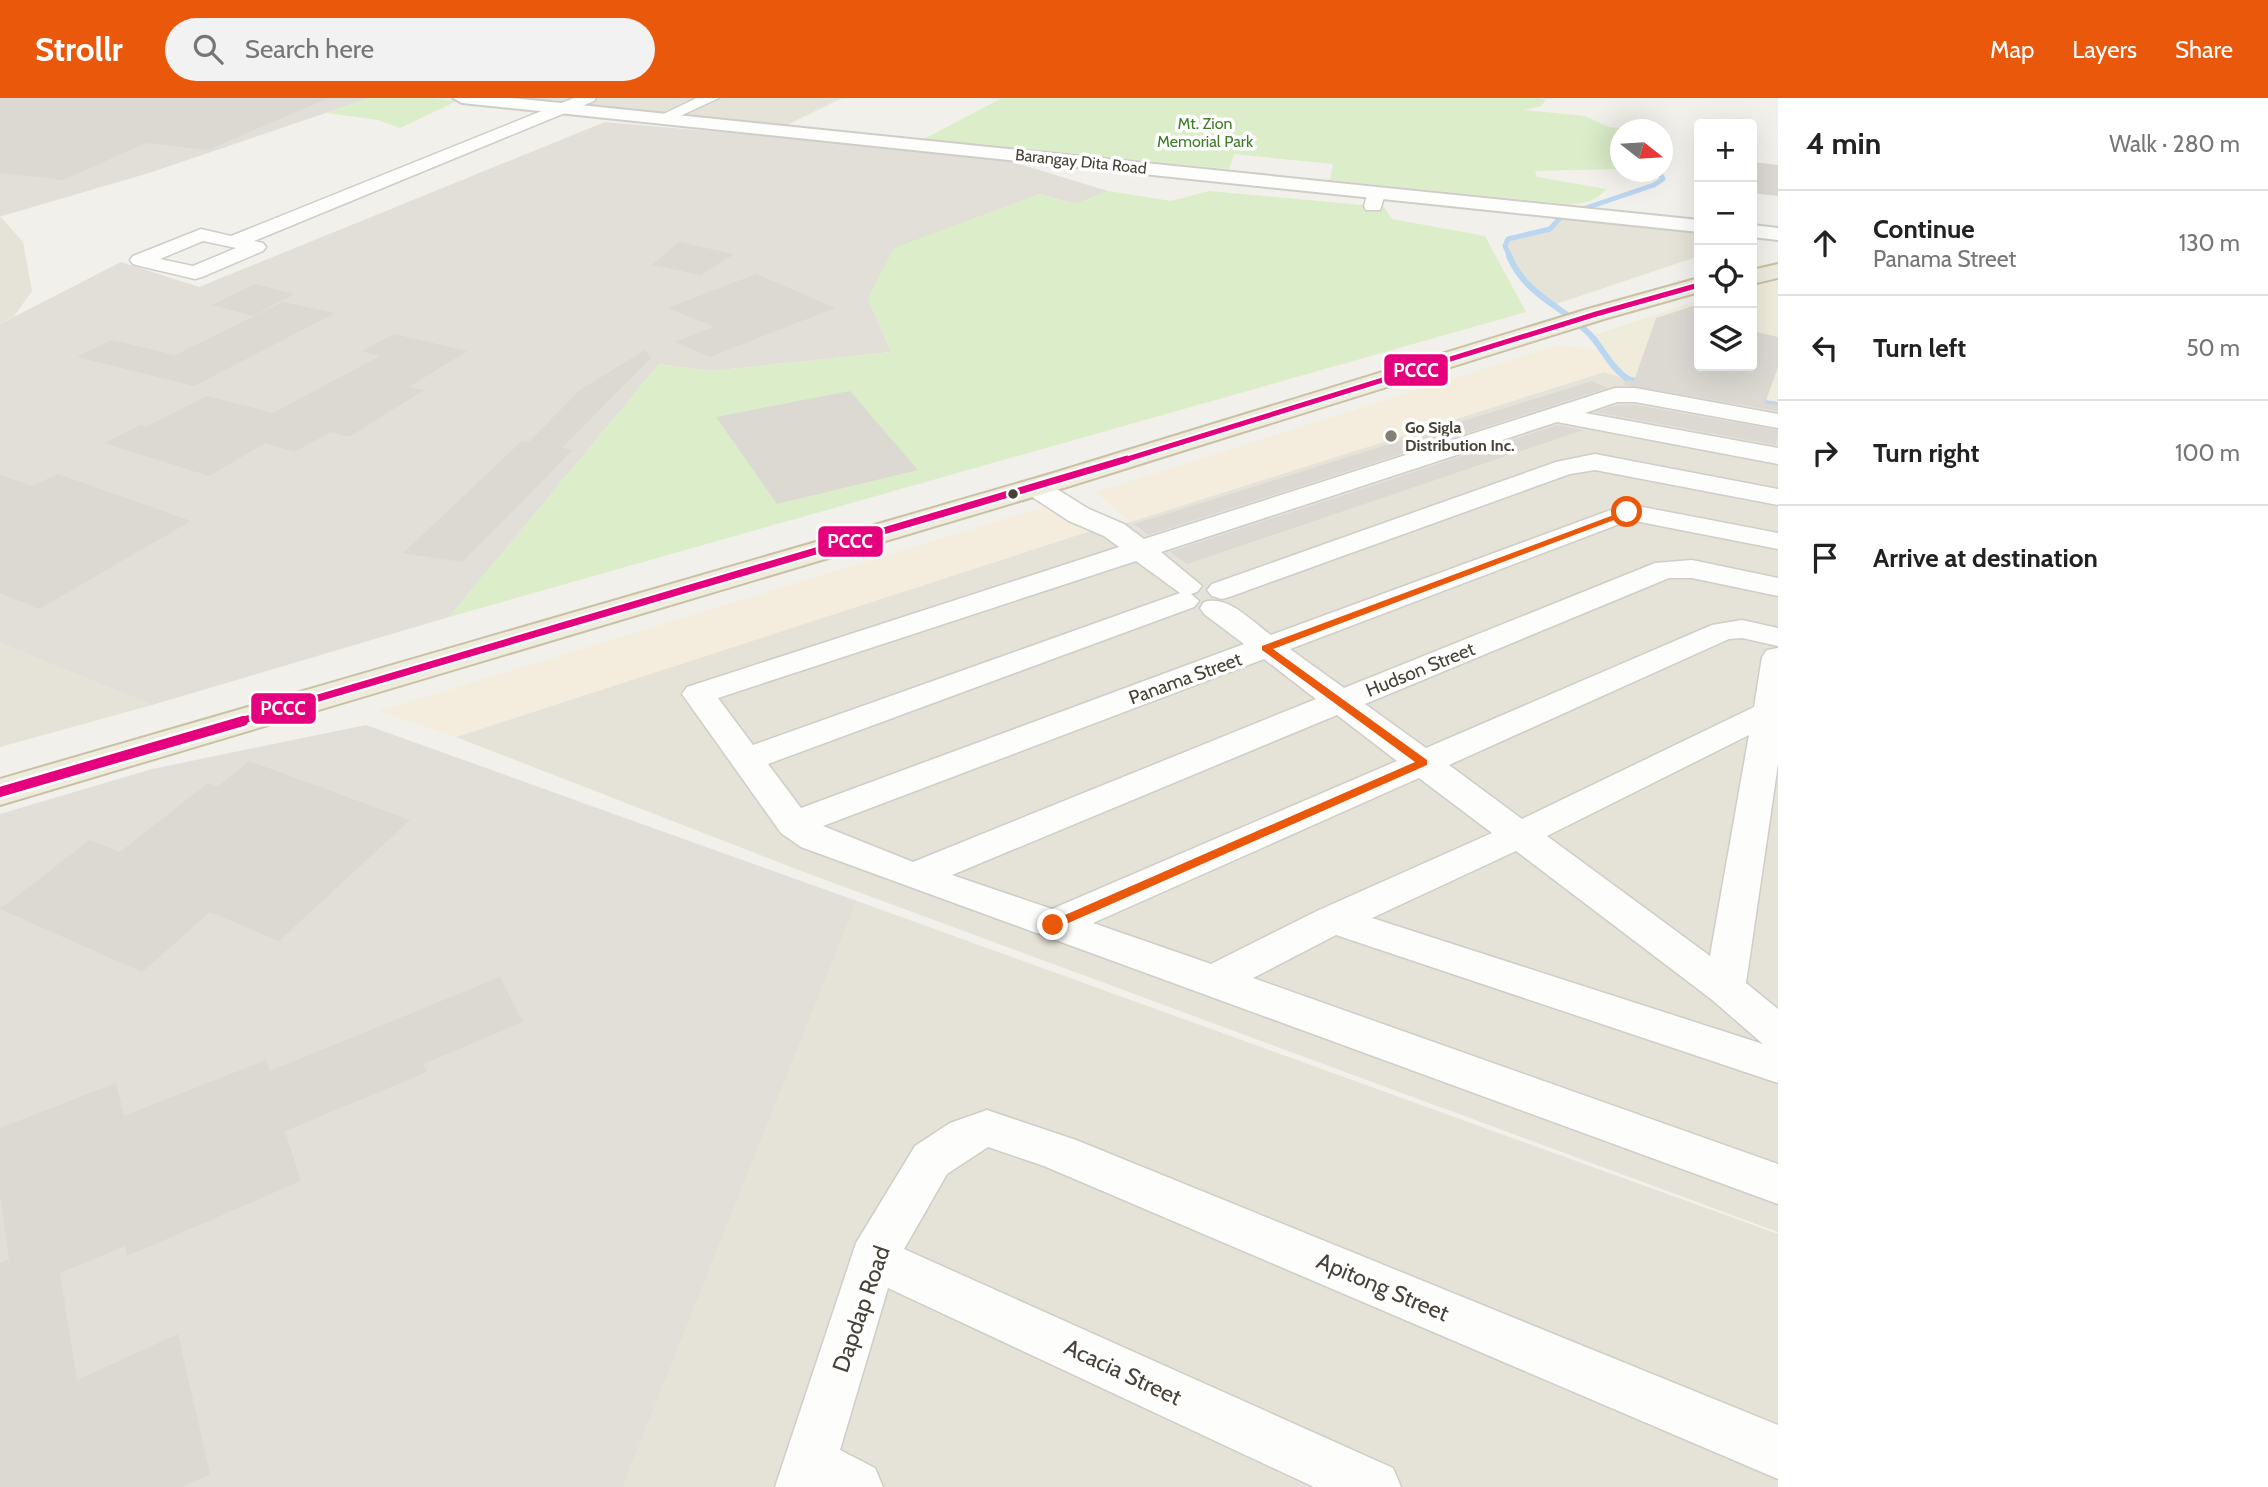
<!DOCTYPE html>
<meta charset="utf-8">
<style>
body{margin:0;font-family:Cabin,sans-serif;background:#f2f2f2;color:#222}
.controls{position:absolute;right:21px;top:21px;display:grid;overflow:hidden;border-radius:7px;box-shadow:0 7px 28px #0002}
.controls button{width:63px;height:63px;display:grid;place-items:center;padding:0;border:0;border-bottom:2px solid #e0e0e0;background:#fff;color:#222;font:35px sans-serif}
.compass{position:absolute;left:1610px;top:21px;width:63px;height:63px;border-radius:50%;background:#fff;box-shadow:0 7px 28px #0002;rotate:107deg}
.stop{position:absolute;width:21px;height:21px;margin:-16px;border:5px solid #ea580c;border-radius:50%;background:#fff}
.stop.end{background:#ea580c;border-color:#fff;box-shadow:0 2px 7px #0008}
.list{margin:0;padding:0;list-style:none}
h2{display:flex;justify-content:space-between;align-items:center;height:91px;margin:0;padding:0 28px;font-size:30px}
h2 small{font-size:23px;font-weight:400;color:#767676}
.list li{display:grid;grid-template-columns:46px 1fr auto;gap:21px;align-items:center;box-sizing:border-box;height:105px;padding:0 28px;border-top:2px solid #e0e0e0}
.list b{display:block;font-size:26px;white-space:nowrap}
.list p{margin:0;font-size:23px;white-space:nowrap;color:#767676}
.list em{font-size:23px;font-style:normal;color:#767676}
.icon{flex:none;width:38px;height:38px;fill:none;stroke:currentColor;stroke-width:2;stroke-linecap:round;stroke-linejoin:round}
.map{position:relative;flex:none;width:1778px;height:1389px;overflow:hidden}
header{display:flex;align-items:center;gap:42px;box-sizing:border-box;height:98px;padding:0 35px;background:#ea580c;color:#fff}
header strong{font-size:33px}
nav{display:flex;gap:38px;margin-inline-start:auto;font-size:24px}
.search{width:490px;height:63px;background:#f2f2f2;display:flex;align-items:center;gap:18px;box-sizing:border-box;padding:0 24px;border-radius:38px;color:#767676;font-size:26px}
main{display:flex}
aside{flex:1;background:#fff}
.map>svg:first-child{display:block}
</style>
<header>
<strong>Strollr</strong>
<div class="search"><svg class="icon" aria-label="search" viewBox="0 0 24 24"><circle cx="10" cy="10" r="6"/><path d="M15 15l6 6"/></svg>Search here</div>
<nav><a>Map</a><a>Layers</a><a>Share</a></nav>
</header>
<main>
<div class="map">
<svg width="1778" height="1389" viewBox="0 0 1778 1389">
<rect width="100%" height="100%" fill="#f1f0ea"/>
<g fill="#e5e2d7">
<path d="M495,0H842L785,28Z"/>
<path d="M0,118L23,144L32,193L14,218L0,226Z"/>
<path d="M1562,118L1699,134V158L1553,207L1549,200L1532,192L1517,175L1505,148L1508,141L1550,131Z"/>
<path d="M1604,274L1629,282L1778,307V1134L796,771L456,639L1090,433L1130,424Z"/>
<path d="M0,545L152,607L0,649Z"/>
<path d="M857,803L1778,1136V1389H623Z"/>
</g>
<g fill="#f4eddd">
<path d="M1558,247L1599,252L1629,282L1604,274L1130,424L1096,394Z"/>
<path d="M1051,407L1090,433L456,639L379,613Z"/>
</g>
<g fill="#e1dfd8">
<path d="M0,0H370L149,75L2,118H0Z"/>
<path d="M605,24L993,58L1108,93L1076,106L1039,96L868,200L891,254L711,273L659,266L449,519L152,607L0,545V226L121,164L199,189Z"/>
<path d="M366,627L857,803L623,1389H0V716L152,671Z"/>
</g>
<path fill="#efecdc" d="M1778,183V307L1629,282L1599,252L1595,237L1699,202V268H1752V188Z"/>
<g fill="#dcedca">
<path d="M370,0H428L457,3L400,30L378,22L327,15Z"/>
<path d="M1002,0H1536L1546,2L1541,8L1524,12L1585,18L1609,29L1628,31L1620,32V71L1535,73L1537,79L1606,91C1596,104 1582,106 1566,106L1330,82L1333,66L1234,56L1229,71L924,41Z"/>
<path d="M1108,93L1171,103L1209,93L1384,109L1392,121L1485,138L1526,214L449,519L659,266L711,273L891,254L868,200L894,150L1039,96L1076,106Z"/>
</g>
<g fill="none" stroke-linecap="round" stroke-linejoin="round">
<path stroke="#bad6f0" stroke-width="5" d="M1510,159L1505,148L1508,141L1550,131L1562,118L1654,87L1663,81L1659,74"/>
<g stroke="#bad6f0" stroke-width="6">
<path d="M1509,158C1527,200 1565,208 1593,240C1604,253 1613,272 1628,281C1632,283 1639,283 1644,284"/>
<path d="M1752,303L1778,307"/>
</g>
</g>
<g fill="#dbd9d2">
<path d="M0,0H329L208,52L146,45L63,82L0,75Z"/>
<path d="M1752,64L1778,67V98L1752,95Z"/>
<path d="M679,144L734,156L701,177L652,167Z"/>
<path d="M756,176L835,210L710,259L675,244L714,229L668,210Z"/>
<path d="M255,186L294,196L253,218L212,207Z"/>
<path d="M283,204L335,215L194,288L77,259L112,242L175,257Z"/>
<path d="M1699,206V268H1752V233L1778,239V269L1765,305L1778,307V313L1624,287L1625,282L1634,283L1656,220Z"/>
<path d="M394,236L467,253L409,289L424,292L349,339L331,334L294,354L266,345L209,378L104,345L141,327L146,329L207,298L273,315L380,258L362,253Z"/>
<path d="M645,252L651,260L562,350L573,352L462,464L403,455L522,343L529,344L580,292Z"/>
<path d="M1592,283L1607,290L1148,437L1134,426Z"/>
<path d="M850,293L918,372L777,406L716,319Z"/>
<path d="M1617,307H1635L1778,332L1776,347L1595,314Z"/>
<path d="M1557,327L1583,332L1187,466L1170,454Z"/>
<path d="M58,376L191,423L39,511L0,495V377L32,388Z"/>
<path d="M249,663L410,722L279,843L210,814L142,874L0,811L90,742L120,754L208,685L217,689Z"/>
<path d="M500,879L523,924L423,966L427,974L285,1033L301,1083L127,1158L125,1148L60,1175L77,1282L178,1236L210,1376L183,1389H0V1165L9,1161L0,1097V1030L116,985L124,1018L266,962L270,973Z"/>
</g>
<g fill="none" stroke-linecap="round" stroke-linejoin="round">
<g stroke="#cfcdc7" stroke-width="3">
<g id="minor">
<path d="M574,0H596L594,3L254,143L263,145L266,149L263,153L202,179L195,181L140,168L133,166L130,162L133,158L201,131L231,138ZM203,143L236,150L193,168L160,161Z"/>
<path d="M697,0H719L669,23H657L655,20Z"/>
<path d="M1377,89L1386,94L1380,112H1366L1364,108L1368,94Z"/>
<path d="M1615,290H1635L1778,316V330L1635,304H1617L1585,315L1778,350V366L1557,324L1161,454L1202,488L1197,494L1191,496L1199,503L1194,509L768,666L801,710L1244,546L1204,516L1200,510L1204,504C1229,497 1251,523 1271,537L1627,406L1778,435V451L1630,422L1290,551L1344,590L1655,465L1692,462L1778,480V498L1692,480H1669L1365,606L1426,650L1712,527L1742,522L1778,530V548L1742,540L1729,541L1449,667L1522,721L1754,609L1762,559L1767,552L1778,550V666L1746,885L1778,911V985L1336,837L1253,880L1778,1066V1106L801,749L781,735L682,596L687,589L1119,449L1104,438L1069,423L1026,395L1022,389L1026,383L1035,381L1044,383L1089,411L1124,426L1144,441ZM1136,463L1180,495L753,647L718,600ZM1264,561L1316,601L913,764L823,728ZM1337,617L1397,663L1052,811L952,777ZM1749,637L1710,858L1547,738ZM1419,680L1492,735L1319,812L1211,866L1093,825ZM1516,753L1711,901L1763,946L1372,820Z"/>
<path d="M1595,356L1778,391V407L1595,372L1570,376L1232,498L1222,501L1212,498L1207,492L1212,486L1556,364Z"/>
<path d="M987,1012L1076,1042L1778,1327V1381L1044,1068L988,1049L947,1076L904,1151L1393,1370L1401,1389H1314L888,1190L840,1352L875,1370L883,1389H775L856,1145L915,1048L950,1025Z"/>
</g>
</g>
<g stroke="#cfcdc7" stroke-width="4">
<g id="tertiary">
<path d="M453,0H512L1699,122V134L462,5Z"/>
<path d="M1752,127L1778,130V142L1752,139Z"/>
</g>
</g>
<g stroke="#c9c0a5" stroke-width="4">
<g id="trunk">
<path d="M1778,166V180L1752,186V172Z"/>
<path d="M1699,180V194L1604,221L1070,388L0,707V681L1050,376L1588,211Z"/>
</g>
</g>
<use href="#minor" fill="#fdfdfc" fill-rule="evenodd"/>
<use href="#tertiary" fill="#fdfdfc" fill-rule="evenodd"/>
<use href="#trunk" fill="#eeecde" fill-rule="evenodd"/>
<g stroke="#fff" stroke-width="9">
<path id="bus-1-far2" d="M1121,363L1596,216L1699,187"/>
</g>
<g stroke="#fff" stroke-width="11">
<path id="bus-1-far1" d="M237,624L1127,361"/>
</g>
<g stroke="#fff" stroke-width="15">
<path id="bus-1" d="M0,694L243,623"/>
</g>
<use href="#bus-1-far2" stroke="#e5007d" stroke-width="5"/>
<use href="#bus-1-far1" stroke="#e5007d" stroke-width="7"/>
<use href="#bus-1" stroke="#e5007d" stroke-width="10"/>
</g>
<path fill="#ea580c" d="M1627,412L1631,414L1630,416L1273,551L1427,662V667L1057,830H1049V824L1415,664L1262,552V548Z"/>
<circle fill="#837f75" stroke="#fff" stroke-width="2.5" cx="1391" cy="338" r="7"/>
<circle fill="#484236" stroke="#fff" stroke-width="2.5" cx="1013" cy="396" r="6"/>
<g text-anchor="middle" stroke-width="7" stroke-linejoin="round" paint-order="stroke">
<g font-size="16" fill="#407c27" stroke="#fff">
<text x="1205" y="31">Mt. Zion<tspan x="1205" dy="18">Memorial Park</tspan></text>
</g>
<g font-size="16" fill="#484236" stroke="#fff">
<text transform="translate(1081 63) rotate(6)" y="6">Barangay Dita Road</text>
</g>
<g font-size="16" font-weight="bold" fill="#484236" stroke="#fff" text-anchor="start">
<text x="1405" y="335">Go Sigla<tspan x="1405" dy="18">Distribution Inc.</tspan></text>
</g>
<g font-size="19" fill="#484236" stroke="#fff">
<text transform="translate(1420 571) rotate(-22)" y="7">Hudson Street</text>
<text transform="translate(1185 580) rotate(-20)" y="7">Panama Street</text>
</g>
<g font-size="23" fill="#484236" stroke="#fff">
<text transform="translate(1383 1189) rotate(23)" y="8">Apitong Street</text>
<text transform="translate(861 1211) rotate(-71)" y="8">Dapdap Road</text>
<text transform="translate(1123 1274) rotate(25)" y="8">Acacia Street</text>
</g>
</g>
<g stroke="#fff" stroke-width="2.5">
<rect x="1383" y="255" width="66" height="34" rx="7" fill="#e5007d"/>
<rect x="817" y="427" width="67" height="33" rx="7" fill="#e5007d"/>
<rect x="250" y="594" width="67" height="33" rx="7" fill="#e5007d"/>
</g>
<g font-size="19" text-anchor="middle" font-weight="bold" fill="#fff">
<text x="1416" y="279">PCCC</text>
<text x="850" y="450">PCCC</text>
<text x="283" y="617">PCCC</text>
</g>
</svg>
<div class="controls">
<button>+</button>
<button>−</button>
<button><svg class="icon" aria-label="locate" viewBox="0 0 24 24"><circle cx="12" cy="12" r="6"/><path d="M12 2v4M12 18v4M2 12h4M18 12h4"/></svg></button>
<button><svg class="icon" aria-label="layers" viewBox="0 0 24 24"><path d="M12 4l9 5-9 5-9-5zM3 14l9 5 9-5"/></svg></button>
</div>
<svg class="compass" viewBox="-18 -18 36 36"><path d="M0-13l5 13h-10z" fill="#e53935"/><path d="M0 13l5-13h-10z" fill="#767676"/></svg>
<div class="stop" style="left:1627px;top:414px"></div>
<div class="stop end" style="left:1053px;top:827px"></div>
</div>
<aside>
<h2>4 min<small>Walk · 280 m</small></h2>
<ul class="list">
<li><svg class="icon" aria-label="ahead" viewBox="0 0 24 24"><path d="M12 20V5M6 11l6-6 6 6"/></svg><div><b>Continue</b><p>Panama Street</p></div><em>130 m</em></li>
<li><svg class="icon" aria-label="left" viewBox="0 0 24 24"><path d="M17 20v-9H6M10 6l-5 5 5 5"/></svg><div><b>Turn left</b></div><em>50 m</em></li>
<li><svg class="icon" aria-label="right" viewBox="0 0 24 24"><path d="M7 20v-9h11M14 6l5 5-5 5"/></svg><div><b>Turn right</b></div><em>100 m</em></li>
<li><svg class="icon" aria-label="arrive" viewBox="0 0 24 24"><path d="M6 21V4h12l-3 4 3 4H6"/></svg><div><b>Arrive at destination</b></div></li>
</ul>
</aside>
</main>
